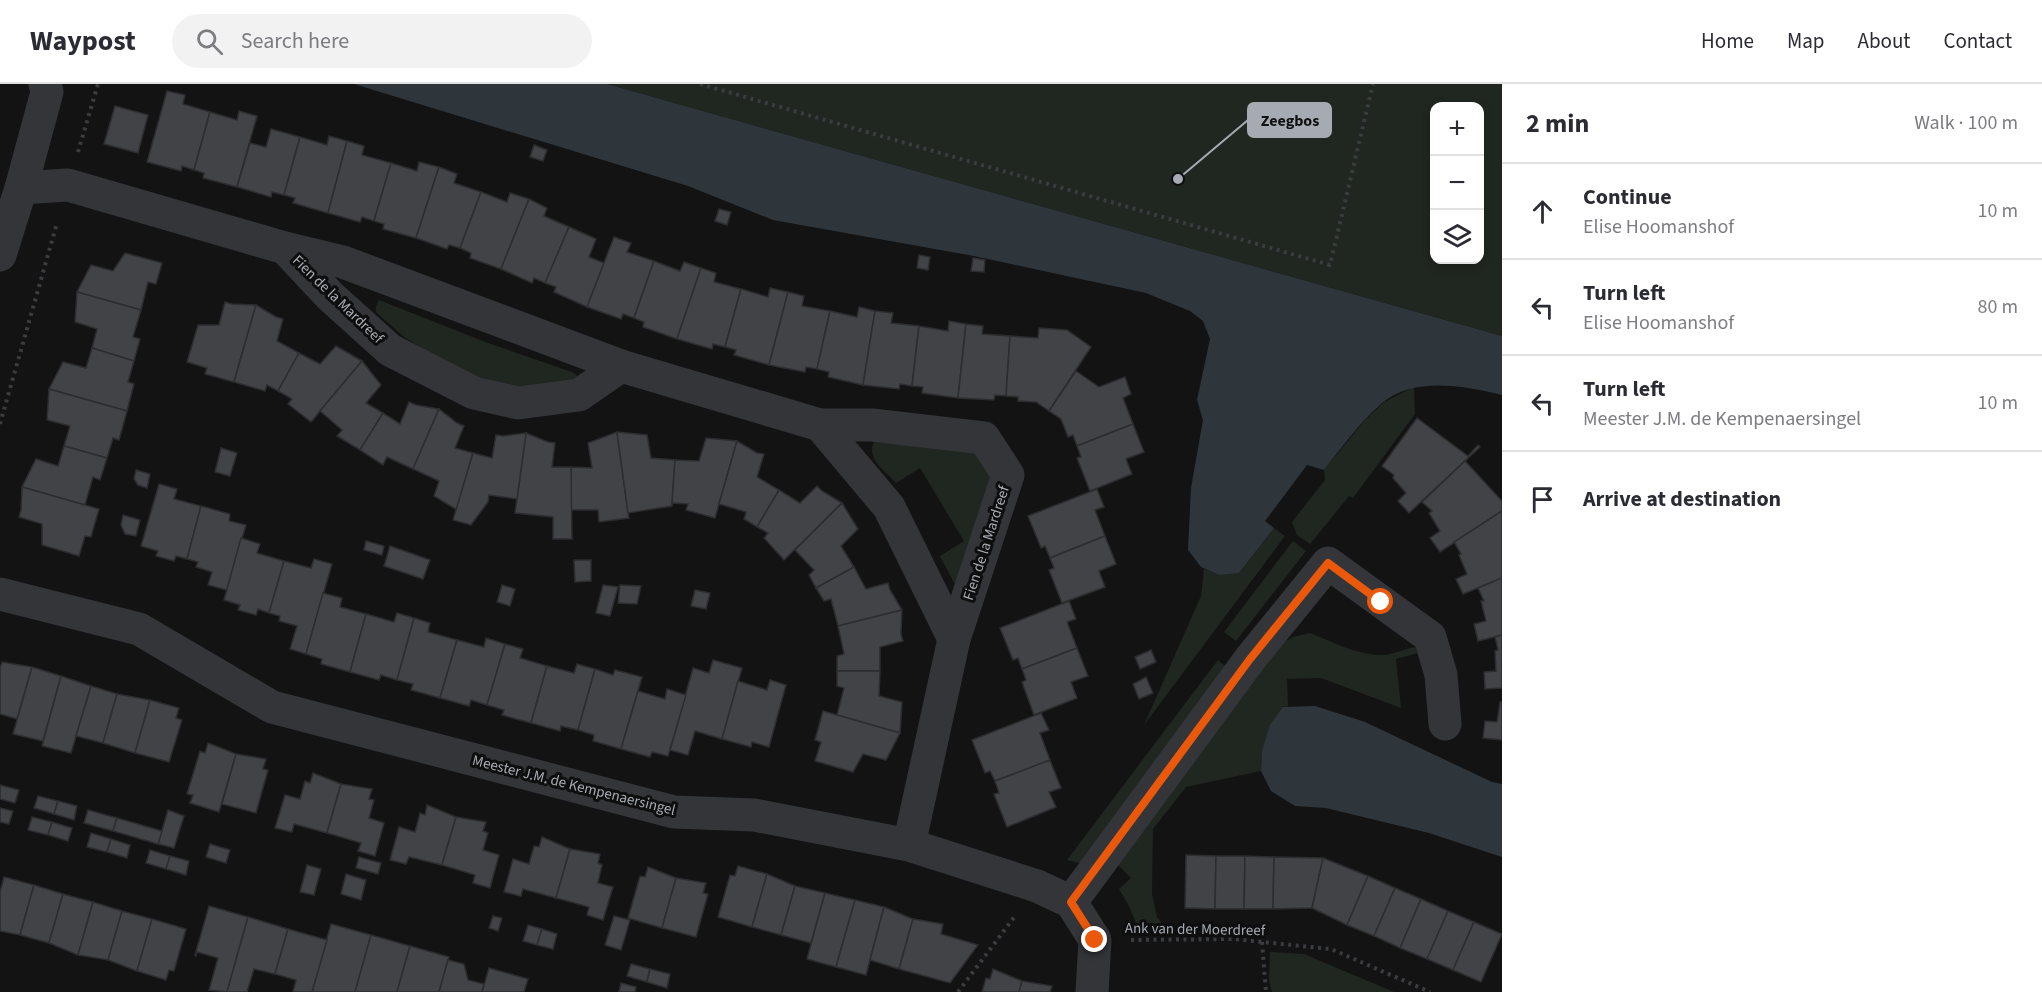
<!DOCTYPE html>
<meta charset="utf-8">
<style>
body{margin:0;font-family:"Source Sans 3",sans-serif;background:#f2f2f3;color:#2b2b33}
.controls{position:absolute;right:18px;top:18px;display:grid;overflow:hidden;border-radius:12px;box-shadow:0 3px 9px #0003}
.controls button{width:54px;height:54px;display:grid;place-items:center;padding:0;border:0;border-bottom:2px solid #e1e1e2;background:#fff;color:#2b2b33;font:30px sans-serif}
.stop{position:absolute;width:18px;height:18px;margin:-14px;border:4px solid #ea580c;border-radius:50%;background:#fff}
.stop.end{background:#ea580c;border-color:#fff;box-shadow:0 2px 6px #0008}
.list{margin:0;padding:0;list-style:none}
h2{display:flex;justify-content:space-between;align-items:center;height:78px;margin:0;padding:0 24px;font-size:26px}
h2 small{font-size:20px;font-weight:400;color:#7c7c81}
.list li{display:grid;grid-template-columns:39px 1fr auto;gap:18px;align-items:center;box-sizing:border-box;height:96px;padding:0 24px;border-top:2px solid #e1e1e2}
.list b{display:block;font-size:22px;white-space:nowrap}
.list p{margin:0;font-size:20px;white-space:nowrap;color:#7c7c81}
.list em{font-size:20px;font-style:normal;color:#7c7c81}
.icon{flex:none;width:33px;height:33px;fill:none;stroke:currentColor;stroke-width:2;stroke-linecap:round;stroke-linejoin:round}
.map{position:relative;flex:none;width:1502px;height:908px;overflow:hidden}
header{display:flex;align-items:center;gap:36px;box-sizing:border-box;height:84px;padding:0 30px;background:#fff;border-bottom:2px solid #e1e1e2}
header strong{font-size:28px}
nav{display:flex;gap:33px;margin-inline-start:auto;font-size:21px}
.search{width:420px;height:54px;background:#f2f2f3;display:flex;align-items:center;gap:15px;box-sizing:border-box;padding:0 21px;border-radius:33px;color:#7c7c81;font-size:22px}
main{display:flex}
aside{flex:1;background:#fff}
.map>svg:first-child{display:block}
</style>
<header>
<strong>Waypost</strong>
<div class="search"><svg class="icon" aria-label="search" viewBox="0 0 24 24"><circle cx="10" cy="10" r="6"/><path d="M15 15l6 6"/></svg>Search here</div>
<nav><a>Home</a><a>Map</a><a>About</a><a>Contact</a></nav>
</header>
<main>
<div class="map">
<svg width="1502" height="908" viewBox="0 0 1502 908">
<rect width="100%" height="100%" fill="#131314"/>
<g fill="#202620" fill-rule="evenodd">
<path d="M607,0H1502V252ZM1434,22H1480V176H1434Z"/>
<path d="M379,216L488,259L572,288L579,293L575,305L508,302L459,287L404,253L376,228V222Z"/>
<path d="M1414,303L1415,330L1353,414L1349,412L1310,460L1297,451L1292,438L1325,396L1324,386L1365,336L1384,318Z"/>
<path d="M874,358L976,364L996,381L961,501L954,499L940,472L964,457L920,384L896,399C885,387 866,375 874,358Z"/>
<path d="M1274,444L1285,452L1144,641L1201,512L1204,485L1219,491L1239,489Z"/>
<path d="M1293,457L1306,467L1236,557L1224,548Z"/>
<path d="M1310,549C1333,558 1357,571 1382,571C1395,571 1406,563 1419,563L1422,568L1396,575L1401,624L1321,594L1287,595L1288,622L1283,623L1262,667L1261,687L1186,703L1153,745L1152,810L1157,833L1170,849L1147,847L1137,841L1129,822L1119,805L1131,794L1114,777L1271,565L1293,553Z"/>
<path d="M1218,576L1228,585L1083,780L1067,776Z"/>
<path d="M1270,868L1304,870L1394,908H1272L1269,896Z"/>
</g>
<g fill="#2e363c">
<path d="M354,0H607L1502,252V311C1465,302 1414,292 1382,319C1360,338 1342,363 1324,386L1307,381L1265,437L1274,444L1239,489L1219,491L1201,483L1188,466L1191,404L1203,336L1197,316L1210,255L1203,237L1190,227L1146,209L1048,188L974,172L773,136L688,102Z"/>
<path d="M1315,622L1365,638L1492,698L1502,700V773L1429,749L1326,724L1295,722L1271,707L1261,687L1262,667L1270,641L1283,623Z"/>
</g>
<g fill="#424347" stroke="#2d2d30" stroke-width="1.5">
<path d="M167,7L185,11L183,20L210,28L194,86L182,82L181,87L147,78Z"/>
<path d="M115,22L148,31L138,69L104,60Z"/>
<path d="M239,27L257,32L237,103L203,94L204,89L194,86L210,28L237,36Z"/>
<path d="M271,45L300,53L284,111L272,108L271,113L237,103L250,59L266,63Z"/>
<path d="M329,52L347,57L328,129L293,119L295,114L284,111L300,53L327,61Z"/>
<path d="M347,57L364,62L362,71L391,79L374,137L362,133L360,138L328,129Z"/>
<path d="M534,61L547,66L543,77L530,73Z"/>
<path d="M419,78L439,83L416,154L383,145L384,140L374,137L391,79L417,87Z"/>
<path d="M439,83L457,90L454,99L481,108L460,164L449,161L447,165L416,154Z"/>
<path d="M481,108L507,118L510,109L529,115L501,185L470,174L471,169L460,164Z"/>
<path d="M529,115L547,124L544,132L569,143L545,199L534,194L532,199L501,185Z"/>
<path d="M719,125L731,128L727,141L715,137Z"/>
<path d="M569,143L596,155L589,173L604,179L587,223L554,208L556,203L545,199Z"/>
<path d="M614,153L631,159L627,168L654,177L634,234L623,230L621,235L587,223Z"/>
<path d="M125,169L162,179L156,200L148,198L141,226L77,208L91,181L113,187Z"/>
<path d="M919,171L930,173L928,186L917,184Z"/>
<path d="M973,174L985,176L984,188L971,187Z"/>
<path d="M654,177L680,187L684,178L701,184L677,255L643,243L644,238L634,234Z"/>
<path d="M701,184L716,189L714,198L741,205L725,263L713,260L712,265L677,255Z"/>
<path d="M770,204L788,208L769,281L734,271L736,266L725,263L741,205L768,213Z"/>
<path d="M77,208L141,226L133,253L140,255L134,277L92,264L97,245L75,238Z"/>
<path d="M788,208L804,212L802,222L830,227L817,285L806,283L805,288L769,281Z"/>
<path d="M225,218L232,220L256,221L234,298L205,290L207,284L187,278L198,241H219Z"/>
<path d="M256,221L276,233L283,235L277,257L299,269L278,307L267,301L265,307L234,298Z"/>
<path d="M859,223L875,227L863,301L828,293L829,288L817,285L830,227L857,233Z"/>
<path d="M875,227L893,229L891,239L919,242L912,302L900,300L899,305L863,301Z"/>
<path d="M949,237L966,240L958,314L922,309L923,303L912,302L919,242L948,247Z"/>
<path d="M966,240L983,242L982,250L1010,252L1006,312L995,311L994,316L958,314Z"/>
<path d="M1039,244L1067,246L1091,263L1049,327L1036,318L1018,317V313L1006,312L1010,252L1038,254Z"/>
<path d="M336,262L362,277L311,338L288,320L292,315L278,307L299,269L320,280Z"/>
<path d="M92,264L134,277L128,298L134,300L127,327L49,305L63,278L86,284Z"/>
<path d="M362,277L381,301L366,319L383,329L360,366L337,352L342,346L320,327Z"/>
<path d="M1076,287L1099,303L1125,293L1131,310L1123,314L1133,340L1077,362L1073,351L1068,353L1061,335L1049,327Z"/>
<path d="M49,305L127,327L119,356L113,354L107,374L64,362L70,342L47,336Z"/>
<path d="M409,318L416,321L439,325L413,385L387,373L383,381L360,366L383,329L400,340Z"/>
<path d="M439,325L457,339L464,342L455,364L473,369L457,426L434,412L439,397L413,385Z"/>
<path d="M1417,334L1468,372L1478,361L1480,363L1409,429L1398,417L1406,409L1393,394L1394,391L1382,382Z"/>
<path d="M1133,340L1144,368L1126,375L1132,390L1090,407L1077,374L1081,373L1077,362Z"/>
<path d="M617,348L629,434L599,438L598,426H571V383L592,384L588,359Z"/>
<path d="M617,348L647,351L651,374L675,376L672,422L628,429Z"/>
<path d="M526,349L548,358L555,359L552,383H571L572,455H553V433L515,429Z"/>
<path d="M526,349L517,415L489,411L488,418L471,441L453,436L473,369L492,374L496,351L503,352Z"/>
<path d="M706,354L737,357L715,434L686,426L688,420L672,419L675,376L699,377Z"/>
<path d="M737,357L757,369L764,370L757,393L779,406L757,443L744,435L746,428L719,420Z"/>
<path d="M64,362L107,374L100,396L93,393L85,421L22,403L36,375L58,382Z"/>
<path d="M221,364L237,369L230,392L215,388Z"/>
<path d="M1465,377L1502,417V427L1440,468L1430,454L1440,447L1429,429L1432,427L1422,418Z"/>
<path d="M136,386L150,390L147,404L138,401L134,395Z"/>
<path d="M159,400L177,405L174,415L201,422L187,475L176,472L174,477L156,472L158,467L141,462Z"/>
<path d="M817,402L822,407L842,419L784,476L764,454L768,449L757,443L779,406L800,419Z"/>
<path d="M22,403L99,425L91,453L85,452L79,472L42,461V440L19,433L21,426Z"/>
<path d="M1097,405L1104,423L1095,426L1105,452L1050,474L1045,462L1041,464L1028,432Z"/>
<path d="M842,419L858,445L841,462L854,483L816,504L809,491L814,486L795,466Z"/>
<path d="M201,422L230,430L229,437L246,441L227,506L208,501L212,488L196,483L198,478L187,475Z"/>
<path d="M1502,427V494L1463,510L1456,495L1467,490L1459,471L1461,470L1454,458Z"/>
<path d="M123,431L140,436L136,452L125,450L121,441Z"/>
<path d="M1105,452L1116,480L1099,487L1105,503L1062,519L1049,486L1054,484L1050,474Z"/>
<path d="M241,454L260,460L257,469L284,477L269,529L258,525L256,531L238,526L240,521L224,516Z"/>
<path d="M366,457L384,462L382,471L364,466Z"/>
<path d="M390,462L430,476L423,495L384,482Z"/>
<path d="M314,475L332,480L306,570L290,565L297,542L279,537L280,532L269,529L284,477L311,484Z"/>
<path d="M574,476H591V497L575,498Z"/>
<path d="M854,483L866,505L888,499L890,506L902,526L838,542L831,515L824,517L816,504Z"/>
<path d="M1502,494V551L1478,557L1474,540L1486,537L1481,517H1484L1478,504Z"/>
<path d="M502,501L515,505L510,522L497,518Z"/>
<path d="M603,501L618,503L610,532L596,529Z"/>
<path d="M620,501L641,502L637,520L618,519Z"/>
<path d="M695,506L710,509L706,525L691,522Z"/>
<path d="M323,509L342,514L340,523L366,530L350,588L321,580L322,575L306,570Z"/>
<path d="M1069,517L1076,535L1067,538L1077,564L1022,585L1018,574L1013,576L1000,544Z"/>
<path d="M902,526L901,550L903,557L880,563V587H837V572L844,570L838,542Z"/>
<path d="M397,529L414,534L397,596L381,591L379,596L350,588L366,530L394,538Z"/>
<path d="M414,534L430,539L428,548L457,556L440,614L411,606L413,600L397,596Z"/>
<path d="M1502,551V604L1485,605L1484,588L1496,587L1495,567L1498,566L1495,553Z"/>
<path d="M486,554L505,560L487,621L471,616L469,622L440,614L457,556L484,563Z"/>
<path d="M505,560L523,565L520,574L547,582L531,639L502,631L504,626L487,621Z"/>
<path d="M1077,564L1088,592L1071,598L1077,614L1034,631L1022,598L1026,596L1022,585Z"/>
<path d="M1151,566L1156,578L1140,585L1135,573Z"/>
<path d="M713,576L742,584L722,655L695,647L688,671L670,666L693,584L709,589Z"/>
<path d="M2,578L32,583L17,635L0,630V584Z"/>
<path d="M577,580L595,585L578,646L561,642L560,647L531,639L547,582L574,589Z"/>
<path d="M32,583L61,592L43,657L13,650Z"/>
<path d="M595,585L613,591L615,586L642,593L621,665L593,657L594,651L578,646Z"/>
<path d="M837,587H880L879,612L902,618L900,649L837,631L844,604L837,602Z"/>
<path d="M61,592L91,602L71,669L42,662Z"/>
<path d="M1146,593L1153,609L1139,615L1133,600Z"/>
<path d="M770,596L786,601L769,663L752,658L751,663L722,655L738,597L767,606Z"/>
<path d="M91,602L117,610L103,659L76,652Z"/>
<path d="M667,605L686,611L668,672L652,668L650,673L621,665L638,607L665,615Z"/>
<path d="M117,610L150,616L135,669L103,659Z"/>
<path d="M150,616L179,624L176,634L182,636L169,678L135,669Z"/>
<path d="M1500,618H1502V656L1483,654L1485,637L1497,638Z"/>
<path d="M823,627L900,649L886,676L863,670L853,688L815,677L821,658L815,656Z"/>
<path d="M1041,629L1049,646L1040,649L1050,676L995,697L990,687L985,689L972,656Z"/>
<path d="M208,659L236,670L219,728L190,719L193,711L187,710L200,667L205,669Z"/>
<path d="M236,670L266,675L263,685L268,686L256,729L222,720Z"/>
<path d="M1050,676L1061,704L1049,708L1056,723L1007,743L994,710L999,709L995,697Z"/>
<path d="M313,689L341,700L327,749L294,740L292,748L275,744L285,711L300,715L305,697L310,699Z"/>
<path d="M341,700L372,705L369,715L374,716L369,734L384,739L375,772L358,767L361,759L327,749Z"/>
<path d="M0,701L19,706L15,719L0,715Z"/>
<path d="M38,712L58,717L54,730L34,724Z"/>
<path d="M58,717L77,722L74,736L54,730Z"/>
<path d="M427,721L456,733L442,781L409,773L406,780L390,776L399,743L415,748L420,729L425,731Z"/>
<path d="M0,724L13,727L9,740L0,738Z"/>
<path d="M88,726L117,734L113,747L84,739Z"/>
<path d="M168,726L184,732L174,764L158,760Z"/>
<path d="M32,733L52,738L48,751L28,746Z"/>
<path d="M456,733L486,738L483,747L488,749L483,766L499,771L490,804L473,799L475,791L442,781Z"/>
<path d="M117,734L162,747L158,760L113,747Z"/>
<path d="M52,738L72,744L68,757L48,751Z"/>
<path d="M91,749L111,755L107,768L87,763Z"/>
<path d="M542,753L570,765L556,814L523,805L521,812L504,808L513,775L529,780L534,762L539,763Z"/>
<path d="M111,755L130,761L127,774L107,768Z"/>
<path d="M210,760L230,766L226,779L206,773Z"/>
<path d="M570,765L600,770L598,779L602,781L598,799L613,803L603,836L587,831L589,823L556,814Z"/>
<path d="M150,766L170,772L166,785L146,779Z"/>
<path d="M1186,771L1216,772L1215,825L1185,824Z"/>
<path d="M170,772L189,777L186,791L166,785Z"/>
<path d="M1216,772H1245L1244,825H1215Z"/>
<path d="M1245,772L1274,773L1273,825H1244Z"/>
<path d="M359,773L381,779L378,790L356,784Z"/>
<path d="M1274,773L1323,774L1312,824L1273,825Z"/>
<path d="M1323,774L1368,792L1347,841L1312,824Z"/>
<path d="M307,781L321,785L314,811L300,808Z"/>
<path d="M738,782L767,790L752,843L718,833L730,791L735,792Z"/>
<path d="M648,783L676,794L662,844L628,834L640,792L645,793Z"/>
<path d="M346,790L366,796L361,816L341,810Z"/>
<path d="M767,790L795,802L781,851L752,843Z"/>
<path d="M1368,792L1395,804L1374,852L1347,841Z"/>
<path d="M4,793L34,801L20,851L0,847V808Z"/>
<path d="M676,794L706,799L703,809L708,810L696,853L662,844Z"/>
<path d="M34,801L63,810L49,859L20,851Z"/>
<path d="M795,802L825,809L811,859L781,851Z"/>
<path d="M1395,804L1421,815L1400,864L1374,852Z"/>
<path d="M825,809L855,816L836,883L807,875Z"/>
<path d="M63,810L93,818L78,871L49,859Z"/>
<path d="M1421,815L1448,827L1427,875L1400,864Z"/>
<path d="M855,816L884,823L866,891L836,883Z"/>
<path d="M93,818L122,827L108,876L78,871Z"/>
<path d="M209,822L248,833L227,908L209,906L218,874L197,868L196,872L195,871Z"/>
<path d="M884,823L913,835L899,885L870,876Z"/>
<path d="M122,827L152,835L137,887L108,876Z"/>
<path d="M1448,827L1474,838L1453,886L1427,875Z"/>
<path d="M493,832L502,834L498,847L489,844Z"/>
<path d="M614,832L630,836L621,866L605,861Z"/>
<path d="M248,833L288,845L275,890L254,885L247,908H227Z"/>
<path d="M152,835L186,845L174,887L169,886L166,896L137,887Z"/>
<path d="M913,835L943,840L941,850L978,861L950,899L899,885Z"/>
<path d="M1474,838L1502,850L1481,898L1453,886Z"/>
<path d="M331,840L371,851L355,908H312Z"/>
<path d="M528,841L542,845L537,861L523,857Z"/>
<path d="M288,845L327,856L312,908H293L296,896L275,890Z"/>
<path d="M542,845L557,850L553,865L537,861Z"/>
<path d="M371,851L410,862L397,908H355Z"/>
<path d="M410,862L449,873L439,908H397Z"/>
<path d="M448,876L464,880L468,896L484,900L482,908H439Z"/>
<path d="M631,880L650,885L647,898L627,892Z"/>
<path d="M489,884L528,895L524,908H482Z"/>
<path d="M650,885L670,890L667,904L647,898Z"/>
<path d="M993,885L1022,897L1019,908H982L986,894L990,895Z"/>
<path d="M1022,897L1052,902L1050,908H1019Z"/>
<path d="M621,899L636,903L635,908H619Z"/>
</g>
<g fill="none" stroke-linecap="round" stroke-linejoin="round">
<g stroke="#3a3c40" stroke-width="4" stroke-dasharray="3 4.5" stroke-linecap="butt">
<path d="M700,0L1330,181L1373,0"/>
<path d="M78,68L98,0"/>
<path d="M0,340L57,139"/>
<path d="M1131,856L1233,855L1331,865L1430,908"/>
<path d="M1262,858L1266,908"/>
<path d="M958,908L1015,832"/>
</g>
<g stroke="#343539" stroke-width="33">
<path d="M21,104L68,101L285,164L343,178L621,282L820,341H872L984,354L1008,391L954,555L909,761"/>
<path d="M285,164L330,212L390,266L474,309L518,319L579,311L621,282"/>
<path d="M0,171L21,104L47,8L45,0"/>
<path d="M820,341L889,423L954,555"/>
<path d="M0,510L139,545L272,623L674,728L754,731L909,761L1037,802L1071,818L1095,856L1092,908"/>
<path d="M1071,818L1250,575L1328,479L1430,553L1441,591L1445,640"/>
</g>
</g>
<g fill="none" stroke-linecap="round" stroke-linejoin="round">
<path stroke="#ea580c" stroke-width="8" d="M1095,856L1071,818L1250,575L1328,479L1381,518"/>
</g>
<g text-anchor="middle" stroke-width="6" stroke-linejoin="round" paint-order="stroke">
<g font-size="15" fill="#a6abb3" stroke="#0e0e0f">
<text transform="translate(338 215) rotate(44)" y="5">Fien de la Mardreef</text>
<text transform="translate(986 459) rotate(-72)" y="5">Fien de la Mardreef</text>
<text transform="translate(574 701) rotate(14)" y="5">Meester J.M. de Kempenaersingel</text>
<text transform="translate(1195 845) rotate(1)" y="5">Ank van der Moerdreef</text>
</g>
</g>
<path fill="none" stroke="#a6abb3" stroke-width="2" d="M1178 95L1248 36"/>
<circle fill="#a6abb3" stroke="#0e0e0f" stroke-width="2" cx="1178" cy="95" r="6"/>
<rect fill="#a6abb3" stroke="#a6abb3" stroke-width="2" x="1248" y="19" width="83" height="34" rx="6"/>
<g font-size="16" text-anchor="middle" font-weight="bold" fill="#111">
<text x="1290" y="42">Zeegbos</text>
</g>
</svg>
<div class="controls">
<button>+</button>
<button>−</button>
<button><svg class="icon" aria-label="layers" viewBox="0 0 24 24"><path d="M12 4l9 5-9 5-9-5zM3 14l9 5 9-5"/></svg></button>
</div>
<div class="stop" style="left:1381px;top:518px"></div>
<div class="stop end" style="left:1095px;top:856px"></div>
</div>
<aside>
<h2>2 min<small>Walk · 100 m</small></h2>
<ul class="list">
<li><svg class="icon" aria-label="ahead" viewBox="0 0 24 24"><path d="M12 20V5M6 11l6-6 6 6"/></svg><div><b>Continue</b><p>Elise Hoomanshof</p></div><em>10 m</em></li>
<li><svg class="icon" aria-label="left" viewBox="0 0 24 24"><path d="M17 20v-9H6M10 6l-5 5 5 5"/></svg><div><b>Turn left</b><p>Elise Hoomanshof</p></div><em>80 m</em></li>
<li><svg class="icon" aria-label="left" viewBox="0 0 24 24"><path d="M17 20v-9H6M10 6l-5 5 5 5"/></svg><div><b>Turn left</b><p>Meester J.M. de Kempenaersingel</p></div><em>10 m</em></li>
<li><svg class="icon" aria-label="arrive" viewBox="0 0 24 24"><path d="M6 21V4h12l-3 4 3 4H6"/></svg><div><b>Arrive at destination</b></div></li>
</ul>
</aside>
</main>
